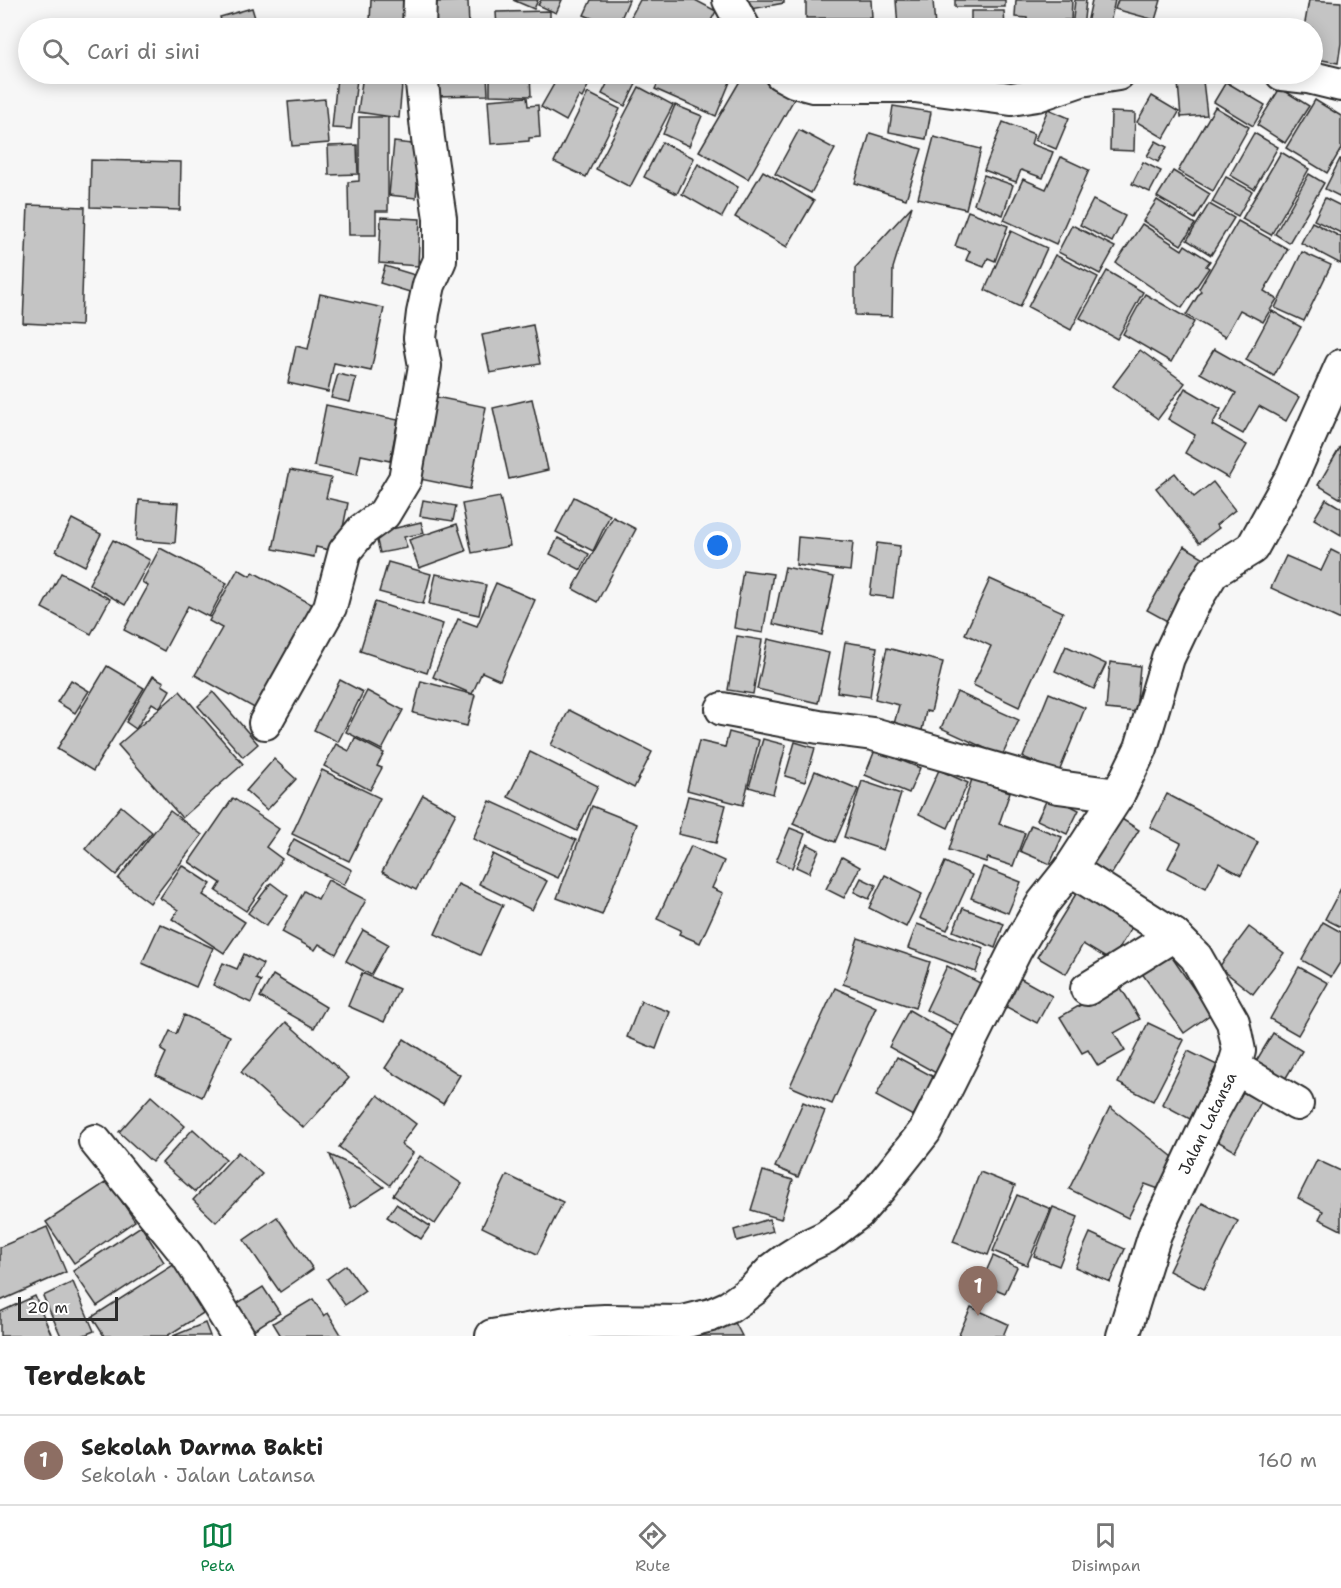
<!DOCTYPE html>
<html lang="id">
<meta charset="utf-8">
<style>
body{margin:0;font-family:"Shantell Sans",sans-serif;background:#f6f6f6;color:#222}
.scale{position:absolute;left:18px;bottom:15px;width:100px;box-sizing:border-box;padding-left:6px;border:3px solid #2b2b2b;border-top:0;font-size:16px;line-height:21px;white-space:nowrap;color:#2b2b2b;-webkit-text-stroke:4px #fff;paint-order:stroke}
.you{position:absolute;left:718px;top:546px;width:21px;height:21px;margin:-15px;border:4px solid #fff;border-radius:50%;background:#1a73e8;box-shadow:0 0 0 9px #1a73e833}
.badge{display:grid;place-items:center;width:39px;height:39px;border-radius:50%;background:#0b8043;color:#fff;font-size:20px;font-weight:700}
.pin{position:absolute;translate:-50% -50px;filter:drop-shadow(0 2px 3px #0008)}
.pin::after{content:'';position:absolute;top:32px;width:21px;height:18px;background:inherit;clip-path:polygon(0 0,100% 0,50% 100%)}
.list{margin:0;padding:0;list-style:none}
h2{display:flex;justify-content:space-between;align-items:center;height:78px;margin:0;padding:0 24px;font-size:26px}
h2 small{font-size:20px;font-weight:400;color:#767676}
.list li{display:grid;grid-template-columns:39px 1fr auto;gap:18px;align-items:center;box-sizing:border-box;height:90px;padding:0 24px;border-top:2px solid #e0e0e0}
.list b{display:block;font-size:22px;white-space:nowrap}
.list p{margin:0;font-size:20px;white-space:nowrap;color:#767676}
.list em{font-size:20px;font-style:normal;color:#767676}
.icon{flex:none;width:33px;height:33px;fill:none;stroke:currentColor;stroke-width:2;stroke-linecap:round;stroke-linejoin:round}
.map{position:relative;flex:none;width:1341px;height:1336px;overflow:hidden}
.search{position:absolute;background:#fff;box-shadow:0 3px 15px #0003;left:18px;right:18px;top:18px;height:66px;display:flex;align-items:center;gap:15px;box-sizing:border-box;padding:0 21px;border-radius:33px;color:#767676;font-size:22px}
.sheet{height:168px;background:#fff}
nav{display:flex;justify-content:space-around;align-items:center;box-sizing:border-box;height:84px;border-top:2px solid #e0e0e0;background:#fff;font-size:16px;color:#767676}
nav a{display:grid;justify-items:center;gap:3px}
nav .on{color:#0b8043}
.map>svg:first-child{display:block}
</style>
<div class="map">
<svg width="1341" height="1336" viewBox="0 0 1341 1336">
<rect width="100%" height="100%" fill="#f7f7f7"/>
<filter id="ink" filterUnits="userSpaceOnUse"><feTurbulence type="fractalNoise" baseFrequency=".0167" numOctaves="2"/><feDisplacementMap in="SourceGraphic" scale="12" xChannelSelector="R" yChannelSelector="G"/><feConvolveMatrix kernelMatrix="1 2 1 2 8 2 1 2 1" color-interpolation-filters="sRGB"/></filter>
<g filter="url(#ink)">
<g fill="#c4c4c4" stroke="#2b2b2b" stroke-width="1.5">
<path d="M371,0H415L413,24L370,22Z"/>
<path d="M513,0H538L534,9Z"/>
<path d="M541,0H562L556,13L538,5Z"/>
<path d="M591,0H629L617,28L584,15Z"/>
<path d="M640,0H695L716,11L707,28H631L626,26Z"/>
<path d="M738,0H784V3L740,11Z"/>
<path d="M806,0H871L872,18H806Z"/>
<path d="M896,0H933L935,28H898Z"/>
<rect x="955" y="0" width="50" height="7"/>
<path d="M1016,0H1072L1071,20H1064L1063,28H1027V18L1015,17Z"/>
<path d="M1075,0H1086L1083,28H1072Z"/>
<path d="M1092,0H1115L1109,28H1086Z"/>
<path d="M1118,0H1161L1155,20L1115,9Z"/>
<path d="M1309,0L1341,2V43L1338,63L1312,58V28H1304Z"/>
<path d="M468,1L469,28H437L435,2Z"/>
<path d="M252,8L258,28H223L220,17Z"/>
<path d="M550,11V28H497L496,12Z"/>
<path d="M971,11H1004L1005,28H971Z"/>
<path d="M876,20L878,28H838L837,26Z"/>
<path d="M363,74H403L399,118L358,112Z"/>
<path d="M432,74H487L488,95L432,96Z"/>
<path d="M490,74H530L531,96L490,95Z"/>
<path d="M539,74H582L590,78L588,81L590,82L582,98L579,96L566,121L541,107L554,84L538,75Z"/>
<path d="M612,74H641L625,106L602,94Z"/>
<path d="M662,74H724L732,77L716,116L655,89Z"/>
<path d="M744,74H761L797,94L748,179L699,151Z"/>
<path d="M337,77L357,79L351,129L332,128Z"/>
<path d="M1203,81L1207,115L1181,117L1178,83Z"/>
<path d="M1226,82L1265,105L1253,126L1214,102Z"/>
<path d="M639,87L673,105L630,187L596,169Z"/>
<path d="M1280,88L1309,106L1285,143L1257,125Z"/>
<path d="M588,93L620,109L586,177L554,162Z"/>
<path d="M1152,96L1179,112L1164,138L1137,122Z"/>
<path d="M527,97L528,106L538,105L540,137L529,138V141L491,144L488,100Z"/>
<path d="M325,99L329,143L292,146L288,102Z"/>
<path d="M1315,100L1341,116V149L1327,173L1286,148Z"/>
<path d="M675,105L702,116L689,146L663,134Z"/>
<path d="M893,106L931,112L926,139L889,132Z"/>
<path d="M1215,107L1249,127L1213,191L1178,171Z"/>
<path d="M1048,109L1069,118L1056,149L1035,140Z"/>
<path d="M1111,112L1135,113L1134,151L1110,150Z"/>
<path d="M359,117H388V211H376V235H349L348,182L359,181Z"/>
<path d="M1003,122L1034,134L1031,144L1053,152L1043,178L1021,170L1016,182L984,170Z"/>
<path d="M799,130L835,149L811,193L775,174Z"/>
<path d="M870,133L922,149L906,199L855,183Z"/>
<path d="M1254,133L1278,147L1254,189L1230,175Z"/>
<path d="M934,137L981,149L966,209L918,198Z"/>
<path d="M1156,141L1167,147L1158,162L1147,156Z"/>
<path d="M394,142L421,145L416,198L389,195Z"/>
<path d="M662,142L694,158L677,194L644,177Z"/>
<path d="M357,145L358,174L329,175L328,146Z"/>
<path d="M1281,152L1309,169L1271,235L1242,219Z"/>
<path d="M1061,157L1089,170L1056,244L1004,220L1023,179L1046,189Z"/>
<path d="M1340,159H1341V197L1325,189Z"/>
<path d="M91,160L181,162L180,210L90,207Z"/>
<path d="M1143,162L1161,171L1150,192L1132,184Z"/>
<path d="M698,164L738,187L722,217L682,194Z"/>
<path d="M763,171L814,201L787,247L735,217Z"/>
<path d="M1173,171L1210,194L1195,219L1157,197Z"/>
<path d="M1309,174L1324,183L1289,243L1275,234Z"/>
<path d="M984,175L1013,185L1003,215L974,204Z"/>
<path d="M1226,177L1252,191L1238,216L1212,202Z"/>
<path d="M1325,198L1341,206V233L1314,220Z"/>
<path d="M1093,200L1125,216L1112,242L1080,225Z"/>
<path d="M1157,200L1195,224L1181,245L1143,221Z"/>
<path d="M1209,204L1234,218L1211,255L1187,240Z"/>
<path d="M28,205L85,207L81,326L23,323Z"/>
<path d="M912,206L893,268L892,316L855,315V268Z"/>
<path d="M968,211L1008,226L995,261L988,258L984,267L966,260L970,251L955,246Z"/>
<path d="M381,217L420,219L418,266L379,263Z"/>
<path d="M1238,221L1288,249L1264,291L1277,299L1263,322L1240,310L1225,337L1186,315L1201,291L1199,289Z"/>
<path d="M1312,222L1341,237V264L1301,243Z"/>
<path d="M1142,224L1182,250L1185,245L1210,261L1206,266L1209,268L1182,308L1116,263Z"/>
<path d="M1072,225L1115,247L1100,274L1058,252Z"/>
<path d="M1011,231L1047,248L1020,307L985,290Z"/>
<path d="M1302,252L1331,265L1304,321L1275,308Z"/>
<path d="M1055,255L1098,277L1071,330L1028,307Z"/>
<path d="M385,266L428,279L423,296L380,283Z"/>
<path d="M1107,271L1143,292L1117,339L1080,318Z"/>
<path d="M320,294L384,308L371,371L334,363L328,392L288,383L296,346L308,349Z"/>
<path d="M1145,294L1194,322L1171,362L1123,334Z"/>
<path d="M1272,311L1301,327L1274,376L1246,360Z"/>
<path d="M533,325L540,364L490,373L482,335Z"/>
<path d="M1214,349L1299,397L1286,421L1259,406L1243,434L1220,421L1236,393L1200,373Z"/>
<path d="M1140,350L1185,383L1158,419L1113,386Z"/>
<path d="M338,374L356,378L350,402L331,398Z"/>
<path d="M1185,388L1221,409L1212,425L1247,445L1228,478L1185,453L1195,435L1168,419Z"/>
<path d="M431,396L486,407L470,489L415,478Z"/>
<path d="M532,399L548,470L509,479L493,408Z"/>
<path d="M326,405L398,420L390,461L361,455L357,475L314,466Z"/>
<path d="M1341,446V499L1318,485Z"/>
<path d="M290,470L331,478L326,498L348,503L338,552L316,547L314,557L273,549Z"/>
<path d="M1175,473L1194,497L1213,482L1235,510L1216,525L1219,528L1199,543L1156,488Z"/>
<path d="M500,497L510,546L472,553L462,504Z"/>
<path d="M574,497L610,515L593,551L556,532Z"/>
<path d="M1326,499L1341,508V535L1314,519Z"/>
<path d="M139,500L178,503L175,543L136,540Z"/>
<path d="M423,500L456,506L453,521L420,516Z"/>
<path d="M613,517L636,529L597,602L573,589Z"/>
<path d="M72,519L101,534L85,566L56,551Z"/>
<path d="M421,522L424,533L404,537L407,548L380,553L375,533Z"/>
<path d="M457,524L466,551L419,568L409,540Z"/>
<path d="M798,537L853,542L850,571L796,565Z"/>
<path d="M558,538L589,554L581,570L550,554Z"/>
<path d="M113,540L150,560L125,605L89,584Z"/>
<path d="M877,543L900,546L893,598L870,595Z"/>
<path d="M1184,546L1206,559L1169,622L1147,610Z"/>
<path d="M160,548L227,583L209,617L188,606L164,651L124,630L148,586L142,582Z"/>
<path d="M1331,550L1341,555V620L1271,588L1286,556L1321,571Z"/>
<path d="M388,562L431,574L423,604L379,592Z"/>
<path d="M785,567L834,577L822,635L773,624Z"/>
<path d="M238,569L250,576L253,572L315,606L258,710L195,675L222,628L209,621Z"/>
<path d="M743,570L773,574L763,633L734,628Z"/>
<path d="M61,573L110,599L91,634L42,608Z"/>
<path d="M436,574L486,585L479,615L429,604Z"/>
<path d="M990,579L1063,612L1019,707L973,685L991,646L965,634Z"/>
<path d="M496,583L535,600L500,680L482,672L472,694L433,677L458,619L477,626Z"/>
<path d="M375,602L443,624L427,673L360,651Z"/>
<path d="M737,636L762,640L753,694L728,690Z"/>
<path d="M768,639L829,653L818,703L757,689Z"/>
<path d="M845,642L877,647L870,697L837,692Z"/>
<path d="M1066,646L1106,664L1094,689L1055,671Z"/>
<path d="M887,648L943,662L931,712L926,711L921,735L893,728L899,705L875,699Z"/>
<path d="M1110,662L1140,666L1136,712L1106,709Z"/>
<path d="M107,666L144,688L93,771L57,749Z"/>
<path d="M153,676L164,682L162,685L170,690L160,708L152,703L136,729L126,722Z"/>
<path d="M71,680L89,691L75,713L57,702Z"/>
<path d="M340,680L363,692L338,742L314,730Z"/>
<path d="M421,681L475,695L467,726L413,713Z"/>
<path d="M180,691L243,764L182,818L118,745Z"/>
<path d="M367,691L403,710L382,750L346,732Z"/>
<path d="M213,692L258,744L243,757L198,706Z"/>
<path d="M957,692L1019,720L1002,756L941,728Z"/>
<path d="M1049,693L1085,708L1059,772L1023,757Z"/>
<path d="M569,710L652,752L634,788L551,745Z"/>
<path d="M729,732L759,740L743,805L687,790L699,741L725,747Z"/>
<path d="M355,738L384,753L377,766L382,768L370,790L324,766L336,744L349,751Z"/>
<path d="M763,739L786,745L773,794L749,787Z"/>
<path d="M795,742L815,748L805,782L785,776Z"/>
<path d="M875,750L920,768L909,793L865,775Z"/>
<path d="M530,752L598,786L577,831L508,797Z"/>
<path d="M274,759L296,779L267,810L246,791Z"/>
<path d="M322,770L380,798L349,861L292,834Z"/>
<path d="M939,770L968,783L948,828L919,814Z"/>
<path d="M815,771L858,789L835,842L793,824Z"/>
<path d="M972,779L1010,792L999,824L1025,833L1013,866L988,858L986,862L949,850Z"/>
<path d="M862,781L901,794L883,850L844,837Z"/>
<path d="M1167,794L1258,842L1241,875L1219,863L1206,888L1168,868L1181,843L1150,827Z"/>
<path d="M423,795L456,813L416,890L382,872Z"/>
<path d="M1049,795L1079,810L1067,834L1037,820Z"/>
<path d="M688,796L726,805L716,843L678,834Z"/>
<path d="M233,798L279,829L266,847L282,859L246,911L216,891L221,883L189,862Z"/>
<path d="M490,801L576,840L558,878L473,839Z"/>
<path d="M121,806L152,832L116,875L85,849Z"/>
<path d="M592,806L637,824L602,915L557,898Z"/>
<path d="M170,811L202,835L150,903L118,879Z"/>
<path d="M1114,814L1139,830L1111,875L1085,859Z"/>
<path d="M1031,825L1062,837L1050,864L1020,851Z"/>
<path d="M790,828L805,834L792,868L776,861Z"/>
<path d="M294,839L352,870L344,885L286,854Z"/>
<path d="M807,844L819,850L809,873L796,867Z"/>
<path d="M691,846L724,861L712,888L723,893L700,943L679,934L681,930L657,919Z"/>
<path d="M493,854L547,881L532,910L479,884Z"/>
<path d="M842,857L860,867L844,898L826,889Z"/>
<path d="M945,862L972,875L947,930L920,918Z"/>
<path d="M182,865L211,884L203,895L245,922L224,953L172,919L178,910L160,898Z"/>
<path d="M983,867L1021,882L1008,913L971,898Z"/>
<path d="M885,875L922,894L906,927L869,908Z"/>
<path d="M861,878L876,885L869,899L854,892Z"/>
<path d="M328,880L366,900L336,954L319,944L315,950L282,932L304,891L318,899Z"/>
<path d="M271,883L288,896L266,926L248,913Z"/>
<path d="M458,884L503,905L480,955L435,934Z"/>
<path d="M1341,888V927L1325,919Z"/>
<path d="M1079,889L1135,922L1111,961L1083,944L1066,974L1037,957Z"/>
<path d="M963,908L1004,924L995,948L953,931Z"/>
<path d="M1323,922L1341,932V961L1331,977L1302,960Z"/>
<path d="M160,924L213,948L196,987L142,963Z"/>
<path d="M917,924L984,948L976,972L908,948Z"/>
<path d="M1249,927L1284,953L1253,994L1219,967Z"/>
<path d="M363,930L388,944L371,975L346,961Z"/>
<path d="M858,938L930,962L915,1008L843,984Z"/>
<path d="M1169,953L1211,1014L1184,1033L1141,972Z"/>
<path d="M244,954L263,964L256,979L261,981L251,1003L213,985L223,963L237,969Z"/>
<path d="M947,966L984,985L964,1028L926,1010Z"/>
<path d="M1299,967L1328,983L1298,1035L1270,1019Z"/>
<path d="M362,973L399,989L384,1022L348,1006Z"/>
<path d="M273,975L326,1007L314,1028L260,997Z"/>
<path d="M1016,976L1052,996L1037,1023L1001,1004Z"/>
<path d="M1118,983L1140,1019L1114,1033L1125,1051L1098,1066L1088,1050L1082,1053L1060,1017Z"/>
<path d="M835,988L876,1007L832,1104L790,1086Z"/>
<path d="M641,1001L670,1012L656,1049L627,1037Z"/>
<path d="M909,1010L957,1038L936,1073L889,1047Z"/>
<path d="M184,1015L230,1036L202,1097L156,1075L166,1053L161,1050L170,1031L176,1034Z"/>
<path d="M286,1022L349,1078L304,1128L241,1072Z"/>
<path d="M1148,1023L1184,1040L1153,1101L1118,1083Z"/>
<path d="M1273,1033L1302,1051L1284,1081L1255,1063Z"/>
<path d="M404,1039L460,1075L443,1104L385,1068Z"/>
<path d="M1188,1051L1217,1065L1190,1119L1162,1104Z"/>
<path d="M897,1057L934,1077L913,1116L876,1096Z"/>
<path d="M1237,1089L1261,1102L1235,1151L1212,1138Z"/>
<path d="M378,1095L416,1124L401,1144L413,1153L390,1185L339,1147Z"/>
<path d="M151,1096L185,1126L152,1162L119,1132Z"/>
<path d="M803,1102L825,1111L798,1177L775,1167Z"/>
<path d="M1110,1107L1178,1161L1167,1192L1145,1184L1128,1218L1069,1189Z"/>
<path d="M193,1129L226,1159L195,1192L162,1163Z"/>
<path d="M238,1152L262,1174L216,1222L193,1200Z"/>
<path d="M330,1155L358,1168L384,1187L351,1208Z"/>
<path d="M420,1156L462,1184L435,1224L393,1195Z"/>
<path d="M1317,1160L1341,1171V1230L1319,1219L1323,1211L1298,1198Z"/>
<path d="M763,1171L793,1180L781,1219L751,1210Z"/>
<path d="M980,1172L1015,1186L988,1255L953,1242Z"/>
<path d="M507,1175L563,1202L537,1254L482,1227Z"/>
<path d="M108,1181L135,1221L74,1263L46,1222Z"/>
<path d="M1017,1195L1051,1209L1027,1265L993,1251Z"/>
<path d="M1202,1203L1238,1221L1204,1289L1169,1271Z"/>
<path d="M396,1204L430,1226L421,1239L387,1217Z"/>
<path d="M1053,1207L1078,1217L1059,1266L1034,1256Z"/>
<path d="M277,1217L313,1269L280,1292L244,1240Z"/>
<path d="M769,1219L773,1231L737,1241L734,1230Z"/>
<path d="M141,1226L164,1262L97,1306L73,1271Z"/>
<path d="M47,1227L66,1272L0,1301V1247Z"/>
<path d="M1090,1233L1125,1249L1110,1282L1075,1267Z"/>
<path d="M993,1256L1017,1267L1005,1293L981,1283Z"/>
<path d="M178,1262L208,1310L167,1336H104L92,1317Z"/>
<path d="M346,1265L365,1291L345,1305L327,1279Z"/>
<path d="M73,1282L94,1331L82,1336H61L43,1296Z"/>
<path d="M263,1287L280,1313L247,1334L230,1308Z"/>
<path d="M35,1296L52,1336H0V1312Z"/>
<path d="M313,1299L324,1316L328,1313L342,1336H281L273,1323Z"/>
<path d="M971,1307L1008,1324L1003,1336H958Z"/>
<path d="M729,1311L742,1336H677Z"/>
<path d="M205,1323L210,1336H173Z"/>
</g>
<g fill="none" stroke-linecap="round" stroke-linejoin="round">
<g stroke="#2b2b2b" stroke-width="36">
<g id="minor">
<path d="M729,0L744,28"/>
<path d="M419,28L420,0"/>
<path d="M781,74L794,81L813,86H915L1011,99L1037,95L1081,80L1118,74"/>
<path d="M1282,74L1308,77L1341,85"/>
<path d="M722,709L819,727L873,734L1058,787L1118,795"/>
<path d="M265,723L330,607L345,551L362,530L384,514L405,479L425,366L420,338L423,313L429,285L440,260V218L428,139L421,74"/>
<path d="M1070,869L1174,935L1196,957L1233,1022L1239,1051L1230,1080L1212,1113L1155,1234L1123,1336"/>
<path d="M1087,989L1174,935"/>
<path d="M1234,1067L1297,1104"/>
<path d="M95,1141L187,1255L238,1336"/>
<path d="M492,1336L567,1323L605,1321L683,1322L711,1315L729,1307L754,1289L772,1270L788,1258L807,1246L826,1237L858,1213L880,1188L925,1131L1015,951L1043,903L1070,869L1118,795L1141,748L1168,658L1195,601L1213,572L1252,548L1292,476L1341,366"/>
</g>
</g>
<use href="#minor" stroke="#fff" stroke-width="32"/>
</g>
</g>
<g text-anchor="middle" stroke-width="4.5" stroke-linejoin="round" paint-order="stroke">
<g font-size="16" fill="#2b2b2b" stroke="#fff">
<text transform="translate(1207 1123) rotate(-64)" y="6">Jalan Latansa</text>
</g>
</g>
</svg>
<div class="scale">20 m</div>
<div class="you"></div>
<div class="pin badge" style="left:978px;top:1316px;background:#8d6e63">1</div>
<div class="search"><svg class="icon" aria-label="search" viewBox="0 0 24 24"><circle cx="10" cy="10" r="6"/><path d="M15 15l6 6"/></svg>Cari di sini</div>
</div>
<section class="sheet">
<h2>Terdekat<small></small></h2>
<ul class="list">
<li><span class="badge" style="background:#8d6e63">1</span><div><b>Sekolah Darma Bakti</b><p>Sekolah · Jalan Latansa</p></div><em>160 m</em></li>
</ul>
</section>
<nav>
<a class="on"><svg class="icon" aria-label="map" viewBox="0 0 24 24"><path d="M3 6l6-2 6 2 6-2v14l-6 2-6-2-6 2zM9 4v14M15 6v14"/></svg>Peta</a>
<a><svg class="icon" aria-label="directions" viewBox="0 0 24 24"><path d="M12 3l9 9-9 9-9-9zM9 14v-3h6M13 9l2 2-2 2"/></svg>Rute</a>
<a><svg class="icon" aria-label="saved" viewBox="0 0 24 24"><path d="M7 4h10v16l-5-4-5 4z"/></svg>Disimpan</a>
</nav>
